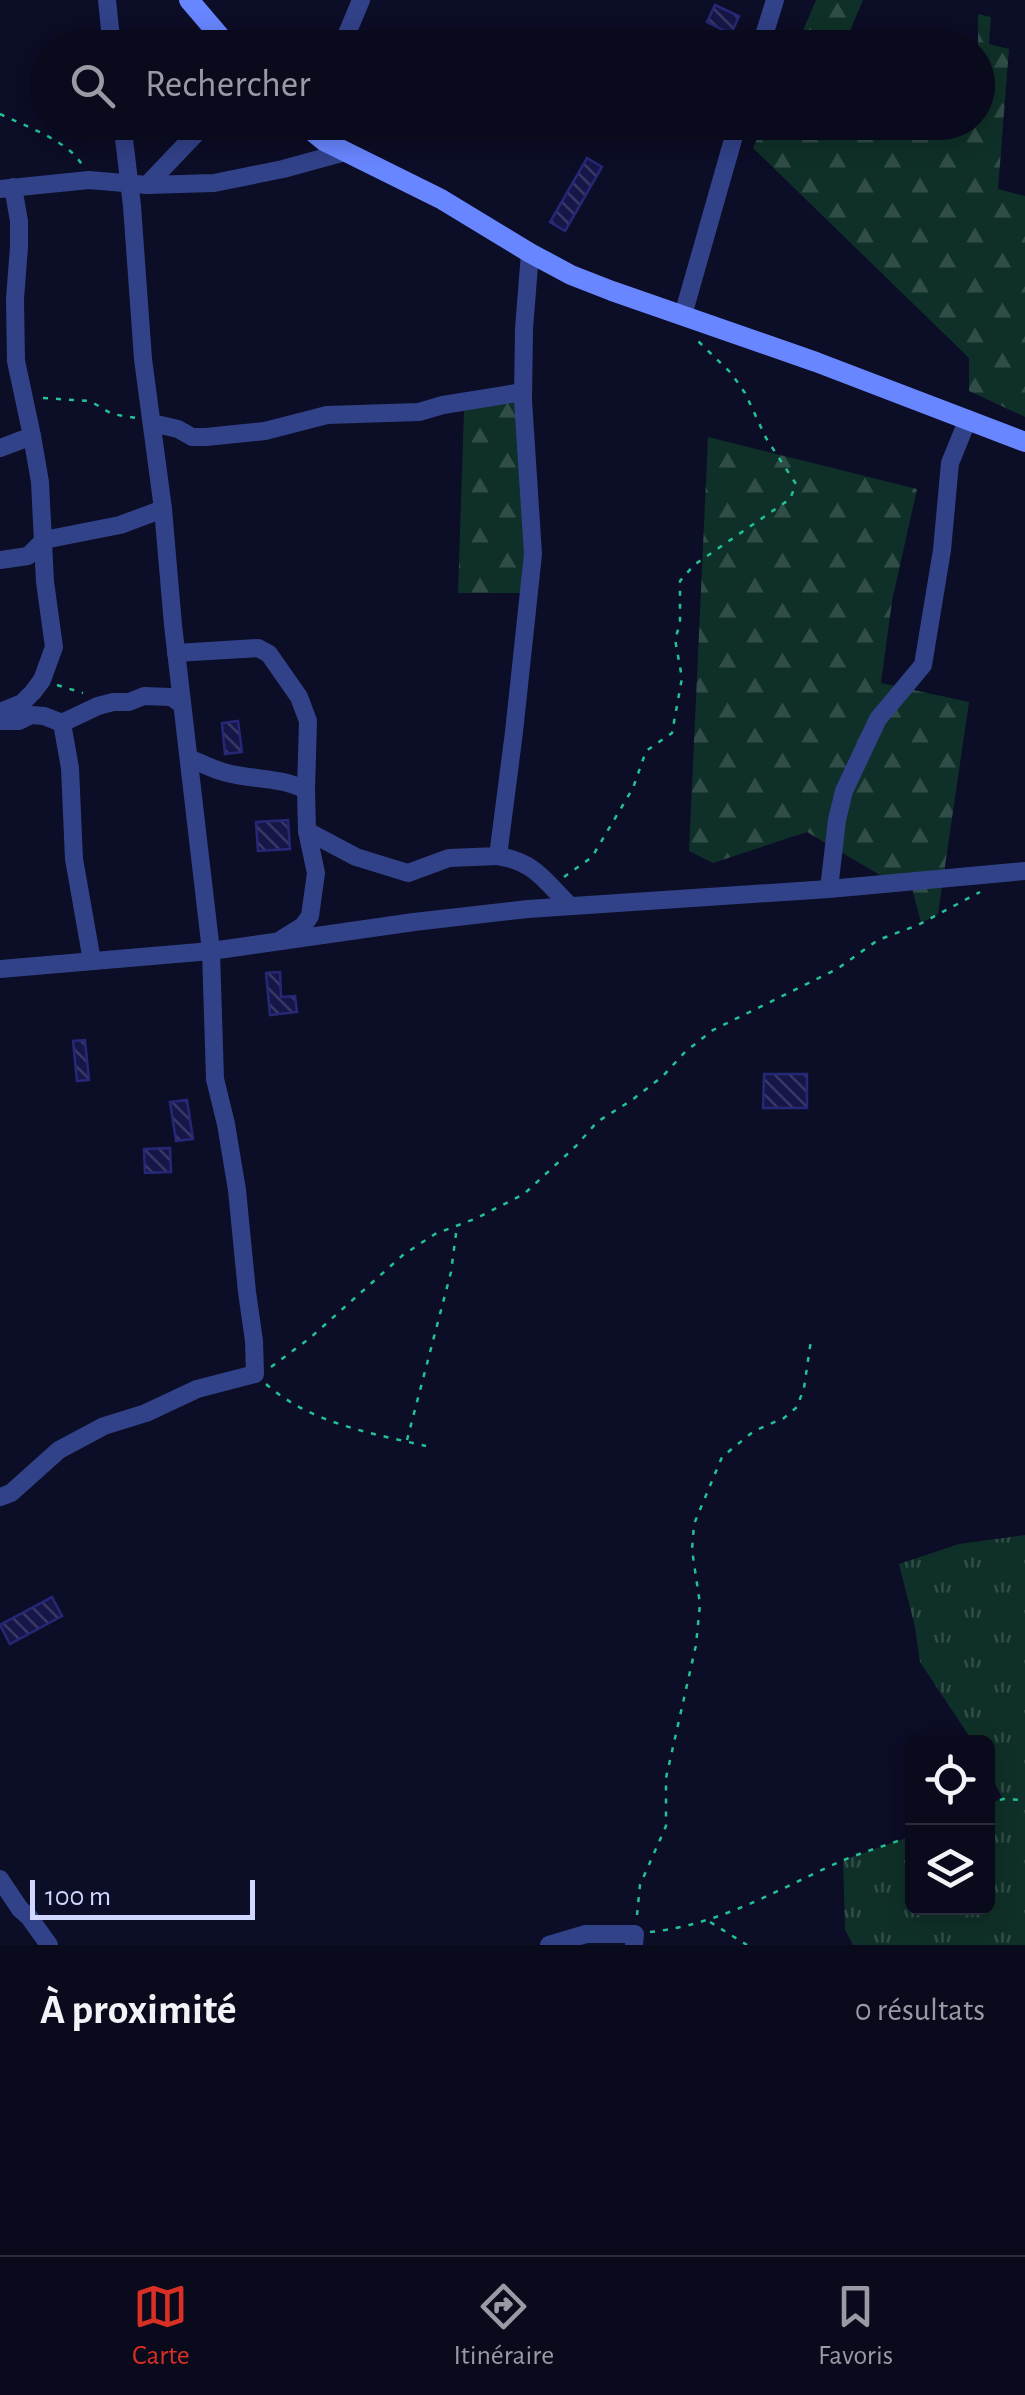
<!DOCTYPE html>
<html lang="fr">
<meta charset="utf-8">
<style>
body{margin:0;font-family:"Alegreya Sans",sans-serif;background:#121325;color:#f1f3f6}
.controls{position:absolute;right:30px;bottom:30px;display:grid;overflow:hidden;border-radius:15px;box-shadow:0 5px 25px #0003}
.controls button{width:90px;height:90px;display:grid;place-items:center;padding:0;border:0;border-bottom:2px solid #292b3b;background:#090a1c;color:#f1f3f6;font:50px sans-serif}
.scale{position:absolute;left:30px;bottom:25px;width:225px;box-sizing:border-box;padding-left:10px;border:5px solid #d1d6ff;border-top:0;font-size:28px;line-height:35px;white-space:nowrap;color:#d1d6ff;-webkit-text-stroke:8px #0c0d26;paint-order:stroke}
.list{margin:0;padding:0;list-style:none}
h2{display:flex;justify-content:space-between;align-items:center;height:130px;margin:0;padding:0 40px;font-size:42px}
h2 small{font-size:32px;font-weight:400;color:#999aa3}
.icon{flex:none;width:55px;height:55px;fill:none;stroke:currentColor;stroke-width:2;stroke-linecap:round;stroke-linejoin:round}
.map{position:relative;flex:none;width:1025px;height:1945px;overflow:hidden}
.search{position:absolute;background:#090a1c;box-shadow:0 5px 25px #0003;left:30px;right:30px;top:30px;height:110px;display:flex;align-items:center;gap:25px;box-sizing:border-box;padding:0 35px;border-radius:55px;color:#999aa3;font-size:38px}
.sheet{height:310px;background:#090a1c}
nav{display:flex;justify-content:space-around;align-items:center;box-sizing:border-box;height:140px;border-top:2px solid #292b3b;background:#090a1c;font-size:28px;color:#999aa3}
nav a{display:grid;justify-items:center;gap:5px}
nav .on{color:#d93025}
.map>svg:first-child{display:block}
</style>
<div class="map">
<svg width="1025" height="1945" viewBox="0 0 1025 1945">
<defs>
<pattern id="grass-tufts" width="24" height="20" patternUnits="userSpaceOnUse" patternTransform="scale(2.5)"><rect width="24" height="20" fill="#0f3028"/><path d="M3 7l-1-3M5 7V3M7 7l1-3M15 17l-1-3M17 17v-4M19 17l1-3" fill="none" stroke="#314d48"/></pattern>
<pattern id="forest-firs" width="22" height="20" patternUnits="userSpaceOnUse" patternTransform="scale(2.5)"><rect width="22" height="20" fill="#0f3028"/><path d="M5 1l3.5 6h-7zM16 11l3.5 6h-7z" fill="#314d48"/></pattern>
<pattern id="building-back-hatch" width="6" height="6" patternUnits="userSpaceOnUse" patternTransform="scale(2.5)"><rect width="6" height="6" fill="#161748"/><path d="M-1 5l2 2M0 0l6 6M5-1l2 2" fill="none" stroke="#373863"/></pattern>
</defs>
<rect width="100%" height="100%" fill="#0c0d26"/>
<path fill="url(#grass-tufts)" d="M1025,1535V1945H853L845,1930L843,1860L912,1836V1908H988V1805L1002,1798L988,1768V1742H973L920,1662L915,1627L899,1564L959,1544Z"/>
<g fill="url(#forest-firs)">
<path d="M816,0H863L843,47H796Z"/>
<path d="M978,14L991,17L989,44L1009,49L998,189L1025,196V417L969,391V358L753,148L764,123L966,122L972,124L978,122Z"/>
<path d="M522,400L527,593H458L464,410Z"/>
<path d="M708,437L917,489L892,601L881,683L969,702L938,914L921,923L910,880L890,881L807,832L713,863L689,851Z"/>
</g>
<g fill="url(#building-back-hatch)" stroke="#262877" stroke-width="2.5">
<path d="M715,5L739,16L731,34L707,22Z"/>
<path d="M587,158L602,167L565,231L550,222Z"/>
<path d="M238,721L242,752L225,754L222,723Z"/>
<path d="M288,820L290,849L258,851L256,822Z"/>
<path d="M280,972L281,997L295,996L297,1012L270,1015L266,973Z"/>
<path d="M85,1040L89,1080L77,1081L73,1041Z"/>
<path d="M764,1074H807V1108H763Z"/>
<path d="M187,1100L193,1139L176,1141L170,1102Z"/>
<path d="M170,1148L171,1172L145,1173L144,1149Z"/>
<path d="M52,1597L62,1616L10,1644L0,1625Z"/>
</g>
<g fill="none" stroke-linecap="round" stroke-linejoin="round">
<g stroke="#22c295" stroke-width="2.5" stroke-dasharray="5 8" stroke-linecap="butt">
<path d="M0,114C25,126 69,141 82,165"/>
<path d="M43,398L90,401L112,414L136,418"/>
<path d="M57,685L83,693"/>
<path d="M564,877L592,857L633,788L646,751L672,733L682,678L675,639L680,624V581L694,565L790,499L796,484L766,438L745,393L731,373L698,341"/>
<path d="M271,1367L310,1338L403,1255L435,1234L477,1218L524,1194L576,1146L597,1122L632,1100L663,1076L685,1052L713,1030L837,969L878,940L918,925L980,892"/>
<path d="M266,1384C310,1423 370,1433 426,1446"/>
<path d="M407,1440L451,1272L457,1226"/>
<path d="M988,1805L1003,1799L1025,1800"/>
<path d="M637,1915L640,1885L666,1826V1778L696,1645L700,1604L692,1550L694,1524L722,1457L754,1431L784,1418L797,1407L804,1388L811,1340"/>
<path d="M710,1922L747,1945"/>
<path d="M650,1932C719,1925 777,1890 839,1862C862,1852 888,1845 912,1836"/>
</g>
<g stroke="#324289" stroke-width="18">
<path d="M107,0L112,48"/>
<path d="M341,48L361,0"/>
<path d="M760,48L775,0"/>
<path d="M147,185L207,122"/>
<path d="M0,189L89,180L147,185L214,183L283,169L345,152"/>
<path d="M683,315L738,122"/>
<path d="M152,423L178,429L192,437H206L265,431L327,415L419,412L443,405L523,392"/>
<path d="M0,448L32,436L16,361L15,299L19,247V221L13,187"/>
<path d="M0,560L28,556L44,540L120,525L163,509"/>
<path d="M176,653L258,648L269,654L299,697L308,721L306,790"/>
<path d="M0,712L22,703L33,692L42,680L54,647L45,582L40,482L32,436"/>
<path d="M0,721H19L31,715L44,716L62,723L98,706L113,702H129L144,696L171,697L181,704"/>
<path d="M62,723L70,768L74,859L92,961"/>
<path d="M189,758C201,763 214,770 227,773C254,780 281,777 306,790L307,831L356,857L408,873L449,858L498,856L514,732L533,554L523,400L524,329L530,253"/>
<path d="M498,856C535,862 545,881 570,906"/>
<path d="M829,889L837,820L844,791L878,719L923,665L942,550L950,463L968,419"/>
<path d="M282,939L303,926L310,916L316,873L307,831"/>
<path d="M0,969L211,951L414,922L528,909L829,889L1025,871"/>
<path d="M0,1497L11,1493L59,1450L104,1426L146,1413L197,1389L255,1374L254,1341L247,1292L237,1190L226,1124L215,1079L211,951L173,625L163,509L143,359L132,206L122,122"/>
<path d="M0,1879L20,1909L29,1917L49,1945"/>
<path d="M549,1945L586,1934H635L634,1945"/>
</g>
<g stroke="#6886ff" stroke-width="20">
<path d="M189,0L230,48"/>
<path d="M301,122L324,141L441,199L530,253L571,275L612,291L816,362L1025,442"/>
</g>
</g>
</svg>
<div class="controls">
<button><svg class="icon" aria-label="locate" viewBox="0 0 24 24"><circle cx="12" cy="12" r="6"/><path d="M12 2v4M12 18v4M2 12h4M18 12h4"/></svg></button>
<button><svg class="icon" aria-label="layers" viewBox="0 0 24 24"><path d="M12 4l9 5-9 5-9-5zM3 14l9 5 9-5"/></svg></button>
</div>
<div class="scale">100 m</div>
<div class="search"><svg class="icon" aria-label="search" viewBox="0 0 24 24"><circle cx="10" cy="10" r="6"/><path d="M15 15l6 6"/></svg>Rechercher</div>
</div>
<section class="sheet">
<h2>À proximité<small>0 résultats</small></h2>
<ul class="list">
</ul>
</section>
<nav>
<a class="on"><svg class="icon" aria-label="map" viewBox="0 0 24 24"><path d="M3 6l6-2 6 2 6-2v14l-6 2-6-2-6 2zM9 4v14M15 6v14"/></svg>Carte</a>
<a><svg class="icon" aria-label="directions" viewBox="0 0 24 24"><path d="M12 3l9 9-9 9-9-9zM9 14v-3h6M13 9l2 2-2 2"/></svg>Itinéraire</a>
<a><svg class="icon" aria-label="saved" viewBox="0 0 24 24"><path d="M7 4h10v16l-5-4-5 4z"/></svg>Favoris</a>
</nav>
